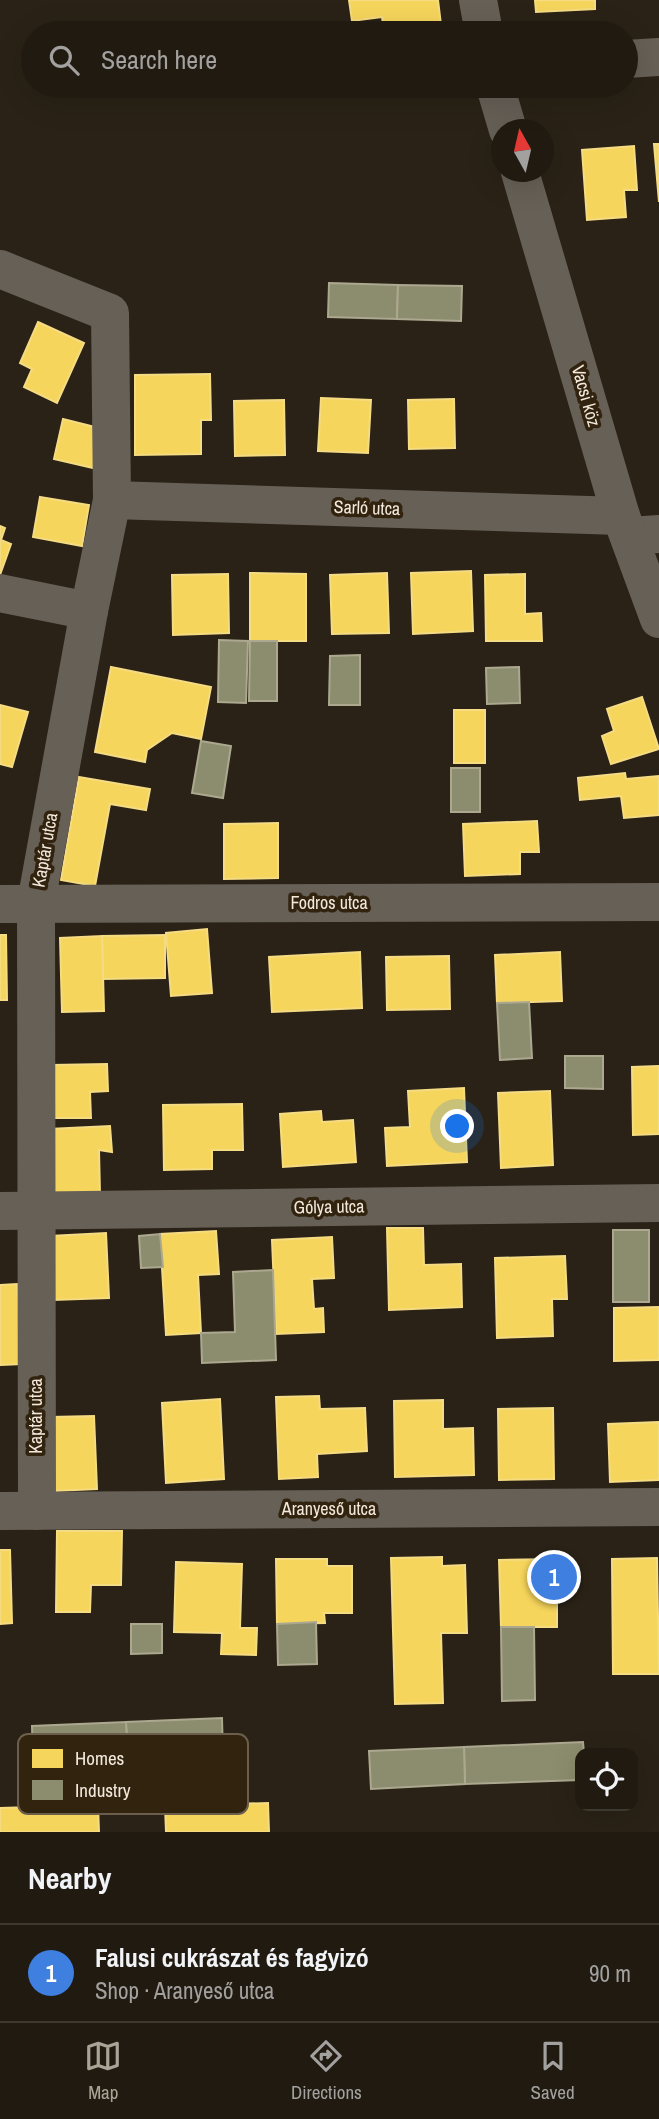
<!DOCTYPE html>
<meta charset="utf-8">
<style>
body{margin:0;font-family:"Archivo Narrow",sans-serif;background:#282319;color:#f1f3f6}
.controls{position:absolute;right:21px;bottom:21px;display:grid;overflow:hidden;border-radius:14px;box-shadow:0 7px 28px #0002}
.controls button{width:63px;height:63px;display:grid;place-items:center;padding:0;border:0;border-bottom:2px solid #3d3830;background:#201a10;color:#f1f3f6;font:35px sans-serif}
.compass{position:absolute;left:491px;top:119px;width:63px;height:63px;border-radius:50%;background:#201a10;box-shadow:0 7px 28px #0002;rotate:352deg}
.you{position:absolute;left:458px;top:1127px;width:24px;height:24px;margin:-18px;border:5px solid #fff;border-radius:50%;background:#1a73e8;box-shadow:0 0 0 10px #1a73e833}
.badge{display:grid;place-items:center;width:46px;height:46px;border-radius:50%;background:#aca397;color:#fff;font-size:23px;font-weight:700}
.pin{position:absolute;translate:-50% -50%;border:4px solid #fff;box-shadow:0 2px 7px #0006}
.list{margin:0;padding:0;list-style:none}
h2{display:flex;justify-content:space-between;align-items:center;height:91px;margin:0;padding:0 28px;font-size:30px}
h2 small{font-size:23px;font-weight:400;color:#a2a19f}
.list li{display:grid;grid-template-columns:46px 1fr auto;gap:21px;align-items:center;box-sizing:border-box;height:98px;padding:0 28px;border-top:2px solid #3d3830}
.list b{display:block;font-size:26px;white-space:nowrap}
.list p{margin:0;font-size:23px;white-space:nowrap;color:#a2a19f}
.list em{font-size:23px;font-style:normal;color:#a2a19f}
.icon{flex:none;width:38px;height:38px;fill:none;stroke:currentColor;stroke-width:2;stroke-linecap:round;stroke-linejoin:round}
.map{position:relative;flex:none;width:659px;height:1832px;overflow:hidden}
.search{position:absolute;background:#201a10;box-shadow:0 7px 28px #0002;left:21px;right:21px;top:21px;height:77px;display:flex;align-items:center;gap:18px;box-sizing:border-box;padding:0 24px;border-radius:38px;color:#a2a19f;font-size:26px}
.sheet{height:189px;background:#201a10}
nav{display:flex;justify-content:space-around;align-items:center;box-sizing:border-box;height:98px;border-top:2px solid #3d3830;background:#201a10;font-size:19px;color:#a2a19f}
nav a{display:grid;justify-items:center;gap:4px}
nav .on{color:#aca397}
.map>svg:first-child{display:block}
</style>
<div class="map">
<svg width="659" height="1832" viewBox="0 0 659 1832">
<rect width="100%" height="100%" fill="#2a2216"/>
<g fill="#f6d55c" stroke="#f5db82" stroke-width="2">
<path d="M349,0H438L442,33H384L382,17L352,21Z"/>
<path d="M535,0H595V9L536,12Z"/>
<path d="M654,144H659V202Z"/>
<path d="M634,146L637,190H624L626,217L587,220L582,150Z"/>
<path d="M38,322L84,343L57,403L24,387L32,369L20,363Z"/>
<path d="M210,374L211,420H201V454L135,455V375Z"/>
<path d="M321,398L371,400L368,453L318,451Z"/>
<path d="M454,399L455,448L409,449L408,400Z"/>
<path d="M284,400L285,455L235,456L234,401Z"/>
<path d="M63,419L103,429L93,468L54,459Z"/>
<path d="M40,497L89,505L82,546L33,537Z"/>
<path d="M0,526L5,528L1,540L11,544L0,575Z"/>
<path d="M471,571L473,631L413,634L411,573Z"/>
<path d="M250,573L306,574V641H250Z"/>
<path d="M387,573L389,633L332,634L330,575Z"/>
<path d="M228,574L229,633L173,635L172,575Z"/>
<path d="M525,574V614L541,613L542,641H486L485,575Z"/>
<path d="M111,667L211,687L201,739L172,733L147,750L145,762L95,752Z"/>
<path d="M642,697L659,749L611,764L602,736L614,731L607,709Z"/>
<path d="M0,705L28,712L12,767L0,764Z"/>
<rect x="454" y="710" width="31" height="53"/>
<path d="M625,773L626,779L659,776V815L624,818L621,796L580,800L578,778Z"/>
<path d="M79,777L150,789L146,810L110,804L95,886L61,880Z"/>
<path d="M537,821L539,852H520V874L465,876L463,824Z"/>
<path d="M278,823V878L224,879V824Z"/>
<path d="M207,929L212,993L171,996L166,933Z"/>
<path d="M0,935H6L7,1000H0Z"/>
<path d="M165,935V978L103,979L102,936Z"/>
<path d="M102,936L104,1011L62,1012L60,938Z"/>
<path d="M360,952L362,1008L272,1012L269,957Z"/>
<path d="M560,952L562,1001L497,1003L495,955Z"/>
<path d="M449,956L450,1009L387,1010L386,957Z"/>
<path d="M107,1064L108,1091L90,1092L91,1118H52L51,1065Z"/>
<path d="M659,1066V1134L633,1135L632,1067Z"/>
<path d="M464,1088L467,1162L387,1166L385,1128L410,1127L408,1091Z"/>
<path d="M550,1091L553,1165L501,1168L498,1093Z"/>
<path d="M242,1104L243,1150H212V1169L164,1170L163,1105Z"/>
<path d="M321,1111L322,1122L353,1120L356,1162L283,1167L280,1114Z"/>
<path d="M110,1126L112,1152L99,1150L100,1194L52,1196L49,1129Z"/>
<path d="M387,1228H423L424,1265L461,1264L462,1307L389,1310Z"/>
<path d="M216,1231L219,1274L198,1275L201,1333L166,1335L160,1234Z"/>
<path d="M106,1233L109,1298L53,1300L50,1236Z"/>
<path d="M332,1237L334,1278L312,1279L314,1309L323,1308L324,1332L276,1334L272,1240Z"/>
<path d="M565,1256L567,1299H552L553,1336L497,1338L495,1258Z"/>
<path d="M17,1284L22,1364L0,1365V1285Z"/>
<path d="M659,1307V1360L614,1361V1308Z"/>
<path d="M319,1396L320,1409L365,1408L367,1451L317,1454L318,1477L279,1479L276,1397Z"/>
<path d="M220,1399L224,1479L166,1483L162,1403Z"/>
<path d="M443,1400V1429L473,1428L474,1475L395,1477L394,1401Z"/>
<path d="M553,1408L554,1479L499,1480L498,1409Z"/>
<path d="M94,1416L97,1489L53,1491L50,1417Z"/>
<path d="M659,1422V1480L610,1482L608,1424Z"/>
<path d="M57,1531H122L121,1585H91L90,1612H56Z"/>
<path d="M0,1550H10L12,1623L0,1624Z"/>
<path d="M442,1557V1566L465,1565L467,1633H441L443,1703L395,1704L391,1558Z"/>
<path d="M657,1558L659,1674H613L612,1559Z"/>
<path d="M276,1559H327V1566H352V1613H324L325,1623L277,1624Z"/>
<path d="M557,1559V1627H501L499,1560Z"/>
<path d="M176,1562L242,1564L240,1628H257L256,1655L221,1654L222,1633L174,1632Z"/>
<path d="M268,1803L269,1832H166L165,1806Z"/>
<path d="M98,1805L99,1832H0V1808Z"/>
</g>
<g fill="#8c8c6e" stroke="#aba88f" stroke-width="2">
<path d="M329,283L398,285L397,319L328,317Z"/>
<path d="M398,285L462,286L461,321L397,319Z"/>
<path d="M219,640L248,641L246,703L218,702Z"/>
<path d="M250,641H277V701H249Z"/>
<path d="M360,655V705H329L330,656Z"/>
<path d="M519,667L520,703L487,704L486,668Z"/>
<path d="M201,741L231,746L223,798L192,793Z"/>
<rect x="451" y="768" width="29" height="44"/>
<path d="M529,1002L532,1058L500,1060L497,1003Z"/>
<path d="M565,1056H603V1089L565,1088Z"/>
<rect x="613" y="1230" width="36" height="72"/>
<path d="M160,1234L163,1267L141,1268L139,1236Z"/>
<path d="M273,1270L276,1360L202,1363L201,1333L235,1332L233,1272Z"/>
<path d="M316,1622L317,1664L278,1665L277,1624Z"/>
<path d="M131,1624H162V1653L131,1654Z"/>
<path d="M501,1627H534L535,1700L502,1701Z"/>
<path d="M222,1718L223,1756L128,1760L126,1722Z"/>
<path d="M126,1722L128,1760L33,1764L32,1726Z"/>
<path d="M583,1742L584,1753H580V1780L465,1784L464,1747Z"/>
<path d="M464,1747L465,1784L371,1789L369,1751Z"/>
</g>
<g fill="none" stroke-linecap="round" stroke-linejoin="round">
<g stroke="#666057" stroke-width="38">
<path d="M478,0L484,33"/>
<path d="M626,59L659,57"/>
<path d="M0,269L110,313L112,500L89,611L36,903L37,1511"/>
<path d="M112,500L621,516"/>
<path d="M629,536L659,534"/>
<path d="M0,593L89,611"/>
<path d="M0,904L659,902"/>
<path d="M0,1211L659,1203"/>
<path d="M0,1511L659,1507"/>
</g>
<g stroke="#666057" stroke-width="38">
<path d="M495,86L508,130"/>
<path d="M520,172L621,516L659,619"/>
</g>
</g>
<g text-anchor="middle" stroke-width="7" stroke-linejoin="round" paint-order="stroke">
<g font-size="18" fill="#f2e8dc" stroke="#32230e">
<text transform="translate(586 396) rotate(74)" y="6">Vacsi köz</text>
<text transform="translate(367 508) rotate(2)" y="6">Sarló utca</text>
<text transform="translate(45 850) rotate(-80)" y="6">Kaptár utca</text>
<text x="329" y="909">Fodros utca</text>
<text transform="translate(329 1207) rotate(-1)" y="6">Gólya utca</text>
<text transform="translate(36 1416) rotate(-90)" y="6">Kaptár utca</text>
<text x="329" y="1515">Aranyeső utca</text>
</g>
</g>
<rect x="18" y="1734" width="230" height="80" rx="10" fill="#32230e" stroke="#6c5e4c" stroke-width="2"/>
<rect x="32" y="1749" width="31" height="19" fill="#f6d55c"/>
<rect x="32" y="1780" width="31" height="20" fill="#8c8c6e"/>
<g font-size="19" fill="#f2e8dc">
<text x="75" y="1765">Homes</text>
<text x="75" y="1797">Industry</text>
</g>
</svg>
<div class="controls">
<button><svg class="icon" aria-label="locate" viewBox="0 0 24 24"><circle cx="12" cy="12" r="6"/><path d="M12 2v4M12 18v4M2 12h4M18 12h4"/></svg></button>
</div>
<svg class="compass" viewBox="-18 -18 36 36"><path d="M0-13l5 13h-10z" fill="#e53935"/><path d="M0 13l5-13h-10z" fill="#a2a19f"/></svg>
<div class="you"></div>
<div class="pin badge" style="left:554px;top:1577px;background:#3f7fe0">1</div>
<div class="search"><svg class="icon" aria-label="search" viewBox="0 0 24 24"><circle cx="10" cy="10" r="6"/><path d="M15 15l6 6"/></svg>Search here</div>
</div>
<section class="sheet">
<h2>Nearby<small></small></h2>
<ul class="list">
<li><span class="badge" style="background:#3f7fe0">1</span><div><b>Falusi cukrászat és fagyizó</b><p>Shop · Aranyeső utca</p></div><em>90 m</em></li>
</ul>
</section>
<nav>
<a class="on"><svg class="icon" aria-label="map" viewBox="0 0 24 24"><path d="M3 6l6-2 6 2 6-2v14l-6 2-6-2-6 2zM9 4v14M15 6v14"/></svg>Map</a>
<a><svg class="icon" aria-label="directions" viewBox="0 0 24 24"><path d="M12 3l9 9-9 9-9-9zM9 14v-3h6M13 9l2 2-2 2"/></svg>Directions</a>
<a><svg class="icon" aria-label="saved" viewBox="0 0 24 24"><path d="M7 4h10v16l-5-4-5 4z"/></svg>Saved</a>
</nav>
